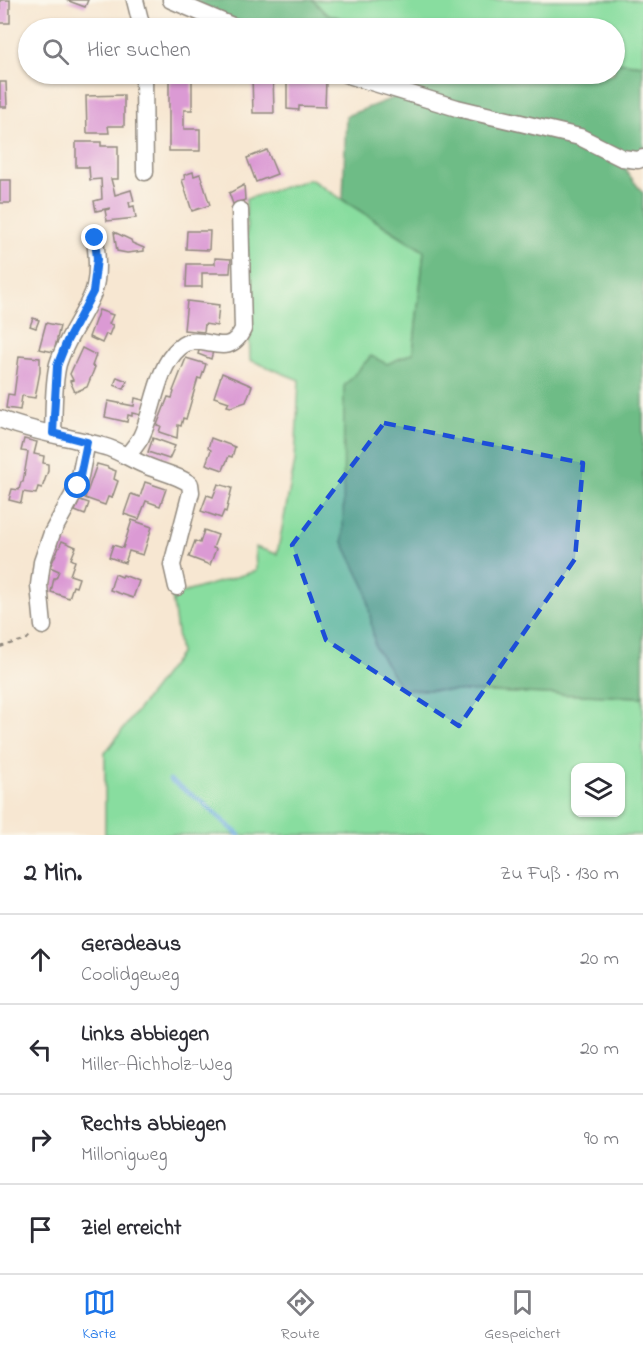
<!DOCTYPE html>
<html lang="de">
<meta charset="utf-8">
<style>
body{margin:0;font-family:"Indie Flower",sans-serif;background:#f2f2f3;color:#2b2b33}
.controls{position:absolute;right:18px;bottom:18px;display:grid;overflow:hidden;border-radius:12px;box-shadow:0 2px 4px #0004}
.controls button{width:54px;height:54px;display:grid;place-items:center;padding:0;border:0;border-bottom:2px solid #e1e1e2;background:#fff;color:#2b2b33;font:30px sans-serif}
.stop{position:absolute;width:18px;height:18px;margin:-14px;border:4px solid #1a73e8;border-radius:50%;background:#fff}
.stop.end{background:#1a73e8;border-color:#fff;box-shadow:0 2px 6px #0008}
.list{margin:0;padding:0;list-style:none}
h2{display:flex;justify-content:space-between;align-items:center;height:78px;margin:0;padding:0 24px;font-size:26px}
h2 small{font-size:20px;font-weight:400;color:#7c7c81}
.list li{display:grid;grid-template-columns:39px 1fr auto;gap:18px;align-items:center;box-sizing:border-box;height:90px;padding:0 24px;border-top:2px solid #e1e1e2}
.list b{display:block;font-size:22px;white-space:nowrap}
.list p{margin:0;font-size:20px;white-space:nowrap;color:#7c7c81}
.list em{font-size:20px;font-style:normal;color:#7c7c81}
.icon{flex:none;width:33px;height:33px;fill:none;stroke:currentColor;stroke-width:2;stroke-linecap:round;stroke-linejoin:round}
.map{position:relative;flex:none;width:643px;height:835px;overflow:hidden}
.search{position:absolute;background:#fff;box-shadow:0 2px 4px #0004;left:18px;right:18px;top:18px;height:66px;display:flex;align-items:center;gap:15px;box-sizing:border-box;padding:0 21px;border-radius:33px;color:#7c7c81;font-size:22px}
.sheet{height:438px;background:#fff}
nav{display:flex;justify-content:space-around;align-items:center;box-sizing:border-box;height:84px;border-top:2px solid #e1e1e2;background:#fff;font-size:16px;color:#7c7c81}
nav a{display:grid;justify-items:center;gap:3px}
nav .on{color:#1a73e8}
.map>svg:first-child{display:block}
</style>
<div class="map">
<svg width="643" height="835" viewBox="0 0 643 835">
<rect width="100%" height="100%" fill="#fbf7ec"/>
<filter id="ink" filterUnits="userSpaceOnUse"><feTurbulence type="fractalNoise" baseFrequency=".0167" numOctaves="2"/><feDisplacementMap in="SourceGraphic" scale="12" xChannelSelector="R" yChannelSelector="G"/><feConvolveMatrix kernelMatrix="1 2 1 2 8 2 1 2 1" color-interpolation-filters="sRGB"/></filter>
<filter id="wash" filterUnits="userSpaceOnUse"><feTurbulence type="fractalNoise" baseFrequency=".008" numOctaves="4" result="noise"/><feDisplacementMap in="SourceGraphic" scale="24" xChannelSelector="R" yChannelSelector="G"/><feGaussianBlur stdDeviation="1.35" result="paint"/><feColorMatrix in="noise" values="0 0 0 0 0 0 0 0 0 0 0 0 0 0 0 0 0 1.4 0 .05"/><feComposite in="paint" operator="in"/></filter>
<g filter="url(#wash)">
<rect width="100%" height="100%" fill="#f7e7d2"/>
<g fill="#88dd9f" stroke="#5a8465" stroke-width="1.5" fill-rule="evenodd">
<path d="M313,0H643V65L615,62L614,28H371L325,13Z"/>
<path d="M310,179L424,251L413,353L387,364L343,542L366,589L375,647L403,689L643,697V835H105V753L180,654L172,596L256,571L255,547L277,554L295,461L299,380L250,360L246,199ZM576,768H620V812H576Z"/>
</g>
<g fill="#6ebc86" stroke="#4c7458" stroke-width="1.5">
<path d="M192,0H313L325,13L371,28H252Z"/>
<path d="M615,62L643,65V158L625,170L643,193V697L402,689L375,647L366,589L343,542L344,386L371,356L387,364L413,353L424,251L343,200L346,116L396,97L347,74H614Z"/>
</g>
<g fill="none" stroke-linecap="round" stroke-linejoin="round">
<path stroke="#70ade2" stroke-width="4.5" d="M170,780L201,801L239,835"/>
</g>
<g id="blocks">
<g fill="#db9ad4">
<rect x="0" y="0" width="10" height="23"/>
<path d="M66,0H88L85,7Z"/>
<rect x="166" y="22" width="18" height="6"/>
<path d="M252,74H273L274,113H253Z"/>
<path d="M287,74H301V82L326,81L325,107L299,106V110L287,109Z"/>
<path d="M169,78H192V110H184V129H200V151H169Z"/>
<path d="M0,82H6L7,107H0Z"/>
<path d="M124,95V126H108L109,133H87L86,96Z"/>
<path d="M76,142H101V146H118V179H111L114,190L115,195L131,190L134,201L129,202L130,207L134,206L136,218L107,221L105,210L110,209V208L96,211L94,201L102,199L101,179L90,180L89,167H76Z"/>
<path d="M267,150L277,174L256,182L247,158Z"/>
<path d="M193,172L194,176L200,174L210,205L192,211L182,180L185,179L184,175Z"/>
<rect x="0" y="180" width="11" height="23"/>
<path d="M244,185L245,200L233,204L229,193Z"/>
<path d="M187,231H210L209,250L186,249Z"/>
<path d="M114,232L131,240L132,243L144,248V251L127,253L117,251Z"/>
<path d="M215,258L231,259L230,273H202V287H186L187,264H215Z"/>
<path d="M187,301L219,305L217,326L205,324L204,332L184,330Z"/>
<path d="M99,310L113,315L109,324L113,325L109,335L106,334L102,343L89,337Z"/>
<path d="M33,318L39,320L36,328L30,326Z"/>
<path d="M46,323L60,326L54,352L39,349Z"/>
<path d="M200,347L213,351L211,359L198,354Z"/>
<path d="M82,348L96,355L92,366L95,367L87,387L75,392L70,381L73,380L70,374Z"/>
<path d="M19,356L40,358V372L35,398L22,396L20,410L6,408L8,394L14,395Z"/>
<path d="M186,358L206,364L201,379L198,378L186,419L183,418L181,426L178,425L177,438L159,432L161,426L157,425L168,397L172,398L174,392L173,391Z"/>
<path d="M222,373L252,386L246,402L231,407L227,406L229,402L214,397Z"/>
<path d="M117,377L127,381L124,389L114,385Z"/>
<path d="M135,398L147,401L141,415L132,413V416L128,415L127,422L105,417L108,401L134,406Z"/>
<path d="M153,438L175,446L169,459L148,452Z"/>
<path d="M211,438L235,447L232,457L229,456L223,470L206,464L211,450L208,448Z"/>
<path d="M24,439L37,442L34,454L44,456L43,463L48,464V471L42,488L38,487L36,494L23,492L21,503L9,500L12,489L19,490L21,482H23L28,452L21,451Z"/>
<path d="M97,464L108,467V468L116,471L114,479L118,481L112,498L108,497L105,505L85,498Z"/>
<path d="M145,482L166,489L160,506L146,501L139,519L124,514L131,494L140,497Z"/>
<path d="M218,484L232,488L226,512L224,511L221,518L201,511L207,495L213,497Z"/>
<path d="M80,500L89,503L85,515L75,511Z"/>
<path d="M132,520L152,527L143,555L129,551L125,563L109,557L113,545L123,548Z"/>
<path d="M204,530L218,535L213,548L216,549L210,565L189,557L195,541L200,543Z"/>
<path d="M62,541L76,547L71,559L75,561L70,575L79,578L76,587L73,586L69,598L51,592L54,578H56L59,571L50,567Z"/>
<path d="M115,574L122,577L123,575L139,581L133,598L110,590Z"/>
</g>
</g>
</g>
<g filter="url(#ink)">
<use href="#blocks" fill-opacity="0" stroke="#91897e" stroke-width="1.5"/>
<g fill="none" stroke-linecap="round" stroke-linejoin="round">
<g stroke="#91897e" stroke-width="19">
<g id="street">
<path d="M135,0L142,28"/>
<path d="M171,0L237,28"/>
<path d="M144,74L145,172"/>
<path d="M345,74L457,108L580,137L622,158L638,160L643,158"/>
<path d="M0,419C34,433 73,437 109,448C122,453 134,461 147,466C161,472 178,475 190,484L191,492L172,565L177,587"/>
<path d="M53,433C54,412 53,383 58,364C66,338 83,318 93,293C99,276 97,256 95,238"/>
<path d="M127,456C132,450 137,444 141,437C154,411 156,368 179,348C201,328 227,364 243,329L240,210"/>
<path d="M43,626L39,585L42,562L52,533L78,486L87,442"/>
</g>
</g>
<path stroke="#91897e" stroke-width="2" stroke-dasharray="4.5 4.5" stroke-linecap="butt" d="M0,647L27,639L31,635"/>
<use href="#street" stroke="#fff" stroke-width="16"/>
</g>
</g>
<g fill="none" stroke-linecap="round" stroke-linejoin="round" filter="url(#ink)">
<path stroke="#1a73e8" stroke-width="8" d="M78,486L87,442L53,433L57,366L67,341L93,292L97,259L95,238"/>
</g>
<path fill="#1d4ed8" fill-opacity="0.2" stroke="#1d4ed8" stroke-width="4.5" stroke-dasharray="12 8" stroke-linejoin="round" d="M384,423L583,463L575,559L459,726L326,640L292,545Z"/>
</svg>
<div class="controls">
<button><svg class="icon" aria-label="layers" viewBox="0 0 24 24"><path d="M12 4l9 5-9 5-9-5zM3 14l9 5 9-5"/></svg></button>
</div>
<div class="stop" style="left:78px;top:486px"></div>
<div class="stop end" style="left:95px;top:238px"></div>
<div class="search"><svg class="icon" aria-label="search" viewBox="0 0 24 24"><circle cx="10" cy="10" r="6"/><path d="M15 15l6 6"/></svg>Hier suchen</div>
</div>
<section class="sheet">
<h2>2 Min.<small>Zu Fuß · 130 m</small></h2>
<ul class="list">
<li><svg class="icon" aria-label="ahead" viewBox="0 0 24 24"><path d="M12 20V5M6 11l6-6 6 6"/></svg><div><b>Geradeaus</b><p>Coolidgeweg</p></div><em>20 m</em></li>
<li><svg class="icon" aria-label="left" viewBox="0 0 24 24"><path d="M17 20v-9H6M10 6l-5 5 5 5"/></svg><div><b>Links abbiegen</b><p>Miller-Aichholz-Weg</p></div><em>20 m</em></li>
<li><svg class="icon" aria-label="right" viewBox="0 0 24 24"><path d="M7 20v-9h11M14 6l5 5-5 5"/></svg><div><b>Rechts abbiegen</b><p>Millonigweg</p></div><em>90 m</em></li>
<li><svg class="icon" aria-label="arrive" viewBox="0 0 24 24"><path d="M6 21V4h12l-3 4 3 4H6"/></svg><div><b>Ziel erreicht</b></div></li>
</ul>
</section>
<nav>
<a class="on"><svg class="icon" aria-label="map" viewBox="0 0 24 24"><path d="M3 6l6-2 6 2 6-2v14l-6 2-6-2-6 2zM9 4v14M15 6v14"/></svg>Karte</a>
<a><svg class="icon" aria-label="directions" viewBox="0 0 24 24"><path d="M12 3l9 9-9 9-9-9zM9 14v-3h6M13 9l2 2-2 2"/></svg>Route</a>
<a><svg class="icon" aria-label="saved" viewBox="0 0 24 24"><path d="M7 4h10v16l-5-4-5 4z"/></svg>Gespeichert</a>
</nav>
